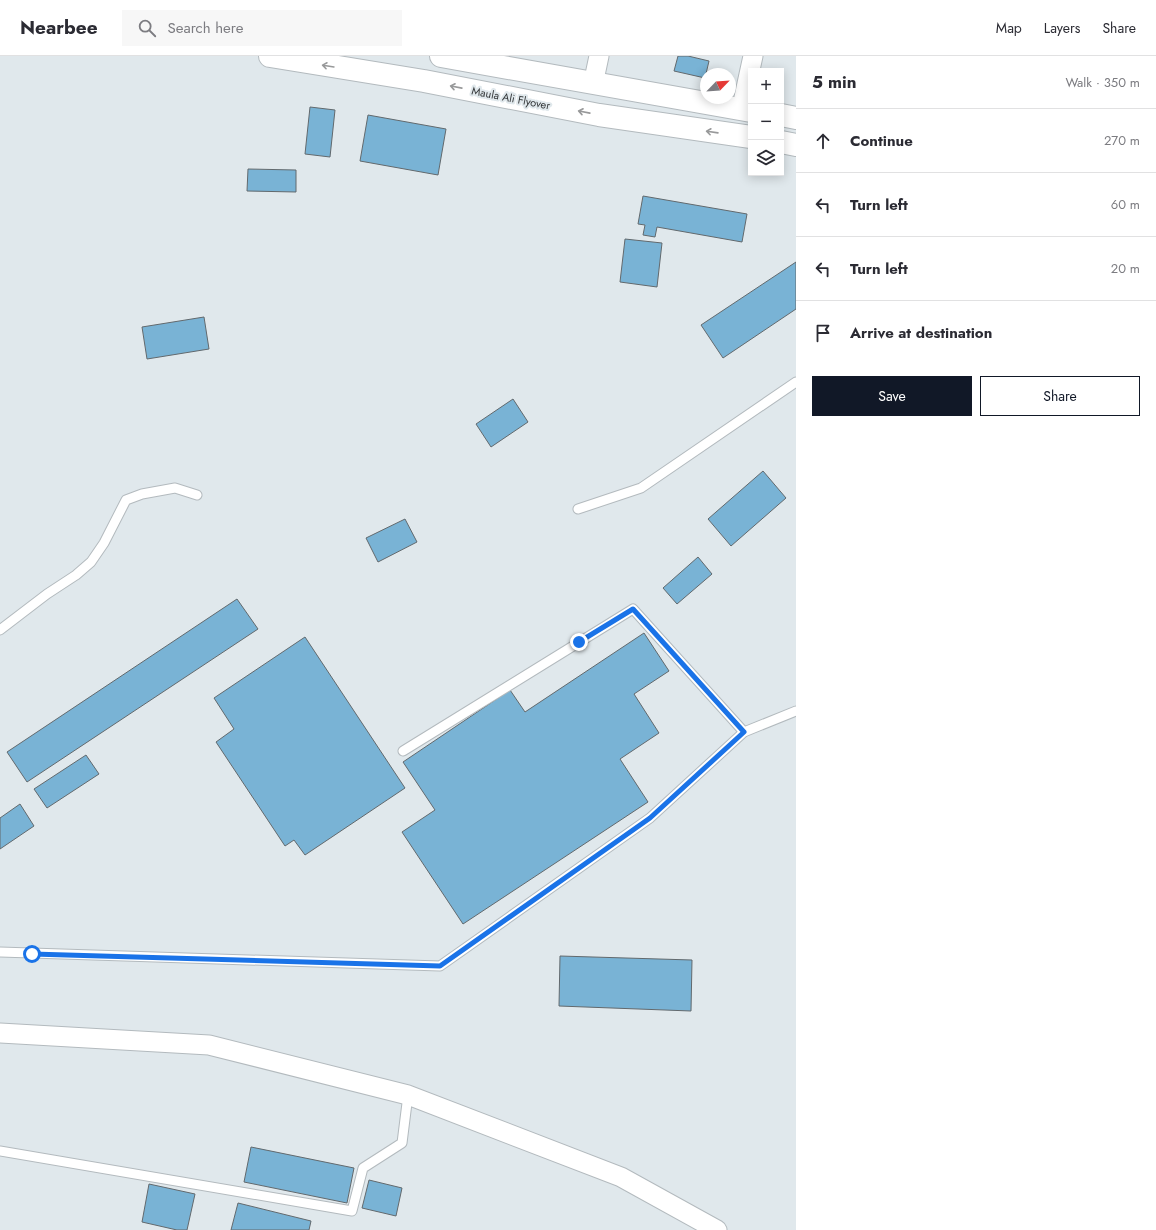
<!DOCTYPE html>
<meta charset="utf-8">
<style>
body{margin:0;font-family:Jost,sans-serif;background:#f7f7f7;color:#2b2b33}
.controls{position:absolute;right:12px;top:12px;display:grid;overflow:hidden;border-radius:0px;box-shadow:0 2px 10px #0003}
.controls button{width:36px;height:36px;display:grid;place-items:center;padding:0;border:0;border-bottom:1px solid #e1e1e2;background:#fff;color:#2b2b33;font:20px sans-serif}
.compass{position:absolute;left:700px;top:12px;width:36px;height:36px;border-radius:50%;background:#fff;box-shadow:0 2px 10px #0003;rotate:65deg}
.stop{position:absolute;width:12px;height:12px;margin:-9px;border:3px solid #1a73e8;border-radius:50%;background:#fff}
.stop.end{background:#1a73e8;border-color:#fff;box-shadow:0 1px 4px #0008}
.list{margin:0;padding:0;list-style:none}
h2{display:flex;justify-content:space-between;align-items:center;height:52px;margin:0;padding:0 16px;font-size:17px}
h2 small{font-size:13px;font-weight:400;color:#7c7c81}
.list li{display:grid;grid-template-columns:26px 1fr auto;gap:12px;align-items:center;box-sizing:border-box;height:64px;padding:0 16px;border-top:1px solid #e1e1e2}
.list b{display:block;font-size:15px;white-space:nowrap}
.list em{font-size:13px;font-style:normal;color:#7c7c81}
.actions{display:flex;gap:8px;padding:12px 16px}
.actions a{flex:1;padding:9px 0;border:1px solid #111827;border-radius:0px;text-align:center;font-size:14px;color:#111827}
.actions .main{background:#111827;color:#fff}
.icon{flex:none;width:22px;height:22px;fill:none;stroke:currentColor;stroke-width:2;stroke-linecap:round;stroke-linejoin:round}
.map{position:relative;flex:none;width:796px;height:1174px;overflow:hidden}
header{display:flex;align-items:center;gap:24px;box-sizing:border-box;height:56px;padding:0 20px;background:#fff;border-bottom:1px solid #e1e1e2}
header strong{font-size:19px}
nav{display:flex;gap:22px;margin-inline-start:auto;font-size:14px}
.search{width:280px;height:36px;background:#f7f7f7;display:flex;align-items:center;gap:10px;box-sizing:border-box;padding:0 14px;border-radius:0px;color:#7c7c81;font-size:15px}
main{display:flex}
aside{flex:1;background:#fff}
.map>svg:first-child{display:block}
</style>
<header>
<strong>Nearbee</strong>
<div class="search"><svg class="icon" aria-label="search" viewBox="0 0 24 24"><circle cx="10" cy="10" r="6"/><path d="M15 15l6 6"/></svg>Search here</div>
<nav><a>Map</a><a>Layers</a><a>Share</a></nav>
</header>
<main>
<div class="map">
<svg width="796" height="1174" viewBox="0 0 796 1174">
<rect width="100%" height="100%" fill="#e0e8ec"/>
<g fill="#79b3d5" stroke="#62696d">
<path d="M678,0H688L709,5L705,22L674,15Z"/>
<path d="M310,51L335,54L330,101L305,98Z"/>
<path d="M368,59L446,73L438,119L360,105Z"/>
<path d="M248,113L296,114V136L247,135Z"/>
<path d="M643,140L747,158L742,186L657,171L655,181L643,179L645,169L638,168Z"/>
<path d="M625,183L662,187L657,231L620,226Z"/>
<path d="M796,206V253L723,302L701,269Z"/>
<path d="M204,261L209,293L147,303L142,271Z"/>
<path d="M513,343L528,366L491,391L476,368Z"/>
<path d="M763,415L786,442L731,490L708,463Z"/>
<path d="M405,463L417,486L378,506L366,482Z"/>
<path d="M698,501L712,518L677,548L663,532Z"/>
<path d="M237,543L258,573L27,726L7,696Z"/>
<path d="M644,577L669,615L634,638L659,677L620,703L648,746L463,868L402,776L435,754L403,706L510,634L525,656Z"/>
<path d="M305,581L405,732L305,799L294,784L285,790L216,686L234,673L214,642Z"/>
<path d="M86,699L99,718L47,752L34,733Z"/>
<path d="M20,748L34,770L0,793V762Z"/>
<path d="M560,900L692,904L691,955L559,950Z"/>
<path d="M251,1091L354,1112L347,1147L244,1126Z"/>
<path d="M369,1124L402,1132L396,1160L362,1152Z"/>
<path d="M149,1128L195,1138L187,1174H177L142,1166Z"/>
<path d="M238,1147L311,1165L309,1174H231Z"/>
</g>
<g fill="none" stroke-linecap="round" stroke-linejoin="round">
<g stroke="#b3babe" stroke-width="11">
<g id="lane">
<path d="M578,453L641,432L796,326"/>
<path d="M0,574L47,538L76,519L91,506L104,487L126,444L142,438L175,432L197,439"/>
<path d="M403,695L633,553L744,676"/>
<path d="M0,896L440,910L650,762L744,676L796,655"/>
<path d="M0,1095L352,1155L363,1112L402,1087L408,1039"/>
</g>
</g>
<g stroke="#b3babe" stroke-width="21">
<g id="street">
<path d="M595,19L599,0"/>
<path d="M743,46L753,0"/>
<path d="M0,977L209,989L408,1039L621,1121L717,1174"/>
</g>
</g>
<g stroke="#b3babe" stroke-width="24">
<g id="primary">
<path d="M270,0L424,25L599,59L751,81"/>
<path d="M441,0L751,55"/>
<path d="M781,59L796,62"/>
<path d="M781,86L796,89"/>
</g>
</g>
<use href="#lane" stroke="#fff" stroke-width="9"/>
<use href="#street" stroke="#fff" stroke-width="19"/>
<use href="#primary" stroke="#fff" stroke-width="22"/>
</g>
<defs><path id="oneway-shaft" d="M-6 0H5M1.5-3L5.5 0L1.5 3" fill="none" stroke-width="1.6" stroke-linecap="round" stroke-linejoin="round"/></defs>
<g stroke="#98999a">
<use href="#oneway-shaft" transform="translate(328 10) rotate(-171)"/>
<use href="#oneway-shaft" transform="translate(456 31) rotate(-169)"/>
<use href="#oneway-shaft" transform="translate(584 56) rotate(-169)"/>
<use href="#oneway-shaft" transform="translate(712 76) rotate(-172)"/>
</g>
<g fill="none" stroke-linecap="round" stroke-linejoin="round">
<path stroke="#1a73e8" stroke-width="5" d="M32,898L440,910L650,762L744,676L633,553L579,586"/>
</g>
<g text-anchor="middle" stroke-width="4" stroke-linejoin="round" paint-order="stroke">
<g font-size="11" fill="#303335" stroke="#e0e8ec">
<text transform="translate(511 42) rotate(11)" y="4">Maula Ali Flyover</text>
</g>
</g>
</svg>
<div class="controls">
<button>+</button>
<button>−</button>
<button><svg class="icon" aria-label="layers" viewBox="0 0 24 24"><path d="M12 4l9 5-9 5-9-5zM3 14l9 5 9-5"/></svg></button>
</div>
<svg class="compass" viewBox="-18 -18 36 36"><path d="M0-13l5 13h-10z" fill="#e53935"/><path d="M0 13l5-13h-10z" fill="#7c7c81"/></svg>
<div class="stop" style="left:32px;top:898px"></div>
<div class="stop end" style="left:579px;top:586px"></div>
</div>
<aside>
<h2>5 min<small>Walk · 350 m</small></h2>
<ul class="list">
<li><svg class="icon" aria-label="ahead" viewBox="0 0 24 24"><path d="M12 20V5M6 11l6-6 6 6"/></svg><div><b>Continue</b></div><em>270 m</em></li>
<li><svg class="icon" aria-label="left" viewBox="0 0 24 24"><path d="M17 20v-9H6M10 6l-5 5 5 5"/></svg><div><b>Turn left</b></div><em>60 m</em></li>
<li><svg class="icon" aria-label="left" viewBox="0 0 24 24"><path d="M17 20v-9H6M10 6l-5 5 5 5"/></svg><div><b>Turn left</b></div><em>20 m</em></li>
<li><svg class="icon" aria-label="arrive" viewBox="0 0 24 24"><path d="M6 21V4h12l-3 4 3 4H6"/></svg><div><b>Arrive at destination</b></div></li>
</ul>
<div class="actions"><a class="main">Save</a><a>Share</a></div>
</aside>
</main>
